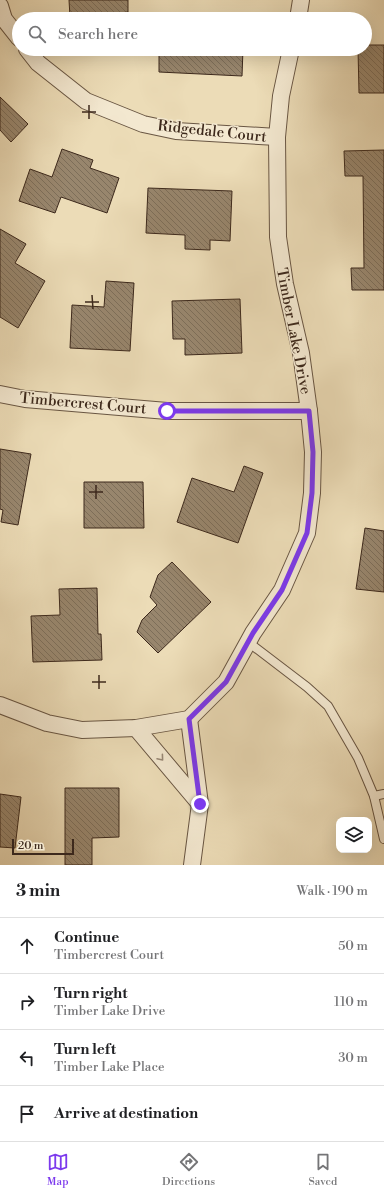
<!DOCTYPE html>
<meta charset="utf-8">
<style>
body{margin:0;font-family:"Libre Bodoni",serif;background:#f6f6f6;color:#202124}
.controls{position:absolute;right:12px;bottom:12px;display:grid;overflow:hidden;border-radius:8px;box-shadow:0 4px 16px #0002}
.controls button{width:36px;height:36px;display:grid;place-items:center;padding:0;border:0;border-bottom:1px solid #e0e0e0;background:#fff;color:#202124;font:20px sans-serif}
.scale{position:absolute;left:12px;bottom:10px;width:62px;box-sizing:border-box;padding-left:4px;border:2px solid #3d291c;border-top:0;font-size:11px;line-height:14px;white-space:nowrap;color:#3d291c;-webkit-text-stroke:3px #f3e8d0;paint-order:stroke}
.stop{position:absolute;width:12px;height:12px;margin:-9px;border:3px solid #7c3aed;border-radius:50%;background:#fff}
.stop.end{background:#7c3aed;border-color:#fff;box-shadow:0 1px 4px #0008}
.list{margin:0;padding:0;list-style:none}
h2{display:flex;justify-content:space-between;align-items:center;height:52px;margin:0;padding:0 16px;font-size:17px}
h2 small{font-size:13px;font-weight:400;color:#757577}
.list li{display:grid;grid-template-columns:26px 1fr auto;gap:12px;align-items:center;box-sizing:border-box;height:56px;padding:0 16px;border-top:1px solid #e0e0e0}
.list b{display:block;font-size:15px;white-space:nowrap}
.list p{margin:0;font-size:13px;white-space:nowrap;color:#757577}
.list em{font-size:13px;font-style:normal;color:#757577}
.icon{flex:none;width:22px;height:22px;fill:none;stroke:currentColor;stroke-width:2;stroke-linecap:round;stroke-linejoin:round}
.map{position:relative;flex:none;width:384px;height:865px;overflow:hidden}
.search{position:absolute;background:#fff;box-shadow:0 4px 16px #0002;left:12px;right:12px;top:12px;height:44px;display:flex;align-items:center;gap:10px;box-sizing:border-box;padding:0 14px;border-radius:22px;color:#757577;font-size:15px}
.sheet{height:276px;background:#fff}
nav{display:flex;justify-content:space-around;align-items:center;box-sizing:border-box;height:56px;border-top:1px solid #e0e0e0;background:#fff;font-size:11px;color:#757577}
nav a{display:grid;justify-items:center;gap:2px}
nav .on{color:#7c3aed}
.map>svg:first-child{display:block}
</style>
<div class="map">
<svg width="384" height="865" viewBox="0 0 384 865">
<defs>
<pattern id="building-back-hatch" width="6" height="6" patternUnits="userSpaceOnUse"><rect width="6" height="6" fill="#98866d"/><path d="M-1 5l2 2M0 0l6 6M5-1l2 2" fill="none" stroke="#7d6e59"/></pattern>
</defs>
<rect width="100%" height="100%" fill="#ecdcb7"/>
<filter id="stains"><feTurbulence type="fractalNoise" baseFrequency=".005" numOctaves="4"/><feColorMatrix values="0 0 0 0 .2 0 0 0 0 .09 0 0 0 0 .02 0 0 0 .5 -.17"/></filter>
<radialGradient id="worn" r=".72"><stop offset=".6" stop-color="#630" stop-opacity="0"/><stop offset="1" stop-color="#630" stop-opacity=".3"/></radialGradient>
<g fill="url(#building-back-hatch)" stroke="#3d291c">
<path d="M69,0H128V12L120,13V19H96L95,15L70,17Z"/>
<path d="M365,45H384V93H359L358,49H365Z"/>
<path d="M159,49H243L242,76L159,72Z"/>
<path d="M0,97L28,124L11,142L0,130Z"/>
<path d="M62,149L93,160L90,168L119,178L107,213L61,197L55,213L19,201L30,169L52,177Z"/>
<path d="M384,150V290H352L351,268H364L363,176H345L344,151Z"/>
<path d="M148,188L232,191L230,241L210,240V250L185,249V235L146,233Z"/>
<path d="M0,229L26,244L15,263L45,281L18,328L0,317Z"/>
<path d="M106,281L134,283L130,351L70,348L72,305L104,307Z"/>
<path d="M240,299L242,353L185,355V339H173L172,301Z"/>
<path d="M0,449L31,454L18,525L1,522L3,510L0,509Z"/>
<path d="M244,466L263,473L238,543L177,522L192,478L234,492Z"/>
<path d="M84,482H143L144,528H84Z"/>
<path d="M365,528L384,531V592L356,589Z"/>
<path d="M172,562L211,602L158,653L137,632L142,620L157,605L150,597L158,575Z"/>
<path d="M97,588L98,634H101L102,660L33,662L31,616L60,615L59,589Z"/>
<path d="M65,788H119V837L92,838V865H65Z"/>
<path d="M0,794L21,797L15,848L0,847Z"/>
</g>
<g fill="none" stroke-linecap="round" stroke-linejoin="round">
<g stroke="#695643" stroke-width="10">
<g id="service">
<path d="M248,642L307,687L328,706L358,758L374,796L384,839"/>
<path d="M374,796L384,794"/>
</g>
</g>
<g stroke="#695643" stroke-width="18">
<g id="minor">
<path d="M0,6L4,19L19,38"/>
<path d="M298,19L301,0"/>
<path d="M27,49L38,63L86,101L143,124L176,131L277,137"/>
<path d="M0,394L25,399L167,411H309"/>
<path d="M0,705L47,723L82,730L136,728L189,719L226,682L253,633L282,590L307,533L312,493L313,452L309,411L301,353L285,284L278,237L277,137L281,96L291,49"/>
<path d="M189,719L200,804L192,865"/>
<path d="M136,728L200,804"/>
</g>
</g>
<use href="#service" stroke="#f3e8d0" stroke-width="8"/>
<use href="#minor" stroke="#f3e8d0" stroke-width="16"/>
</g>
<defs><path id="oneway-chevron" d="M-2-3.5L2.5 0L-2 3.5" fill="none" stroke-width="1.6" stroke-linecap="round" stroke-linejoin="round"/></defs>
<use stroke="#988876" href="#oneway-chevron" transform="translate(161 758) rotate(50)"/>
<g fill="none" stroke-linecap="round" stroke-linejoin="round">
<path stroke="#7c3aed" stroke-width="5" d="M167,411H309L313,452L312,493L307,533L282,590L253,633L226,682L189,719L200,804"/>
</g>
<path fill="none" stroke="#3d291c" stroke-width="1.5" d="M89,105V119M82,112H96M92,295L93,309M85,302H99M96,485V499M89,492H103M99,675V689M92,682H106"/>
<g text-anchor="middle" stroke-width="3" stroke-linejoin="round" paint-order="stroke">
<g font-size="15" fill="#3d291c" stroke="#f3e8d0">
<text transform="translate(212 131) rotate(6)" y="5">Ridgedale Court</text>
<text transform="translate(294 331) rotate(79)" y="5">Timber Lake Drive</text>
<text transform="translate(83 403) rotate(5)" y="5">Timbercrest Court</text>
</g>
</g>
<rect width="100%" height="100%" filter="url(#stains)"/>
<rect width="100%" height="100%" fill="url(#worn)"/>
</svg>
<div class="controls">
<button><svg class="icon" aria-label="layers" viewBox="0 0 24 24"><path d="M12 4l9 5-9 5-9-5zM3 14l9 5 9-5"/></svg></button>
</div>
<div class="scale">20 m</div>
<div class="stop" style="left:167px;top:411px"></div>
<div class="stop end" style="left:200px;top:804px"></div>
<div class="search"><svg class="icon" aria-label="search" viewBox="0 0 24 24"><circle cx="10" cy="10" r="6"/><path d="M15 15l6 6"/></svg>Search here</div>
</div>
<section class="sheet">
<h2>3 min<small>Walk · 190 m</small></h2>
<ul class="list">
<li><svg class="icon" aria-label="ahead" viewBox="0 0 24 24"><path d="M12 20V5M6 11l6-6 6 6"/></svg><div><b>Continue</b><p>Timbercrest Court</p></div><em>50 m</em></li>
<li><svg class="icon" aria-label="right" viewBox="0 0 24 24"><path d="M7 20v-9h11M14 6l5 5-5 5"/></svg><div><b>Turn right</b><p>Timber Lake Drive</p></div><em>110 m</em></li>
<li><svg class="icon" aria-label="left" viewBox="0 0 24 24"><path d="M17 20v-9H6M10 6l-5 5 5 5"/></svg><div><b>Turn left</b><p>Timber Lake Place</p></div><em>30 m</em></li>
<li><svg class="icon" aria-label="arrive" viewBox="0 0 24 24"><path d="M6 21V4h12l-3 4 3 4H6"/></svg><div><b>Arrive at destination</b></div></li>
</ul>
</section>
<nav>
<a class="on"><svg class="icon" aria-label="map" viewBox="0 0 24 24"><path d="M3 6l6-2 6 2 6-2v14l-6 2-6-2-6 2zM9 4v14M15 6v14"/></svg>Map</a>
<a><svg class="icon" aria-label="directions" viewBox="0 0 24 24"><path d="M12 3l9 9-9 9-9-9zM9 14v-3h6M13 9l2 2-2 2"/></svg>Directions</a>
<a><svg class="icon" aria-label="saved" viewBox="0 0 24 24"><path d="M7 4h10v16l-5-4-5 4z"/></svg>Saved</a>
</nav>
